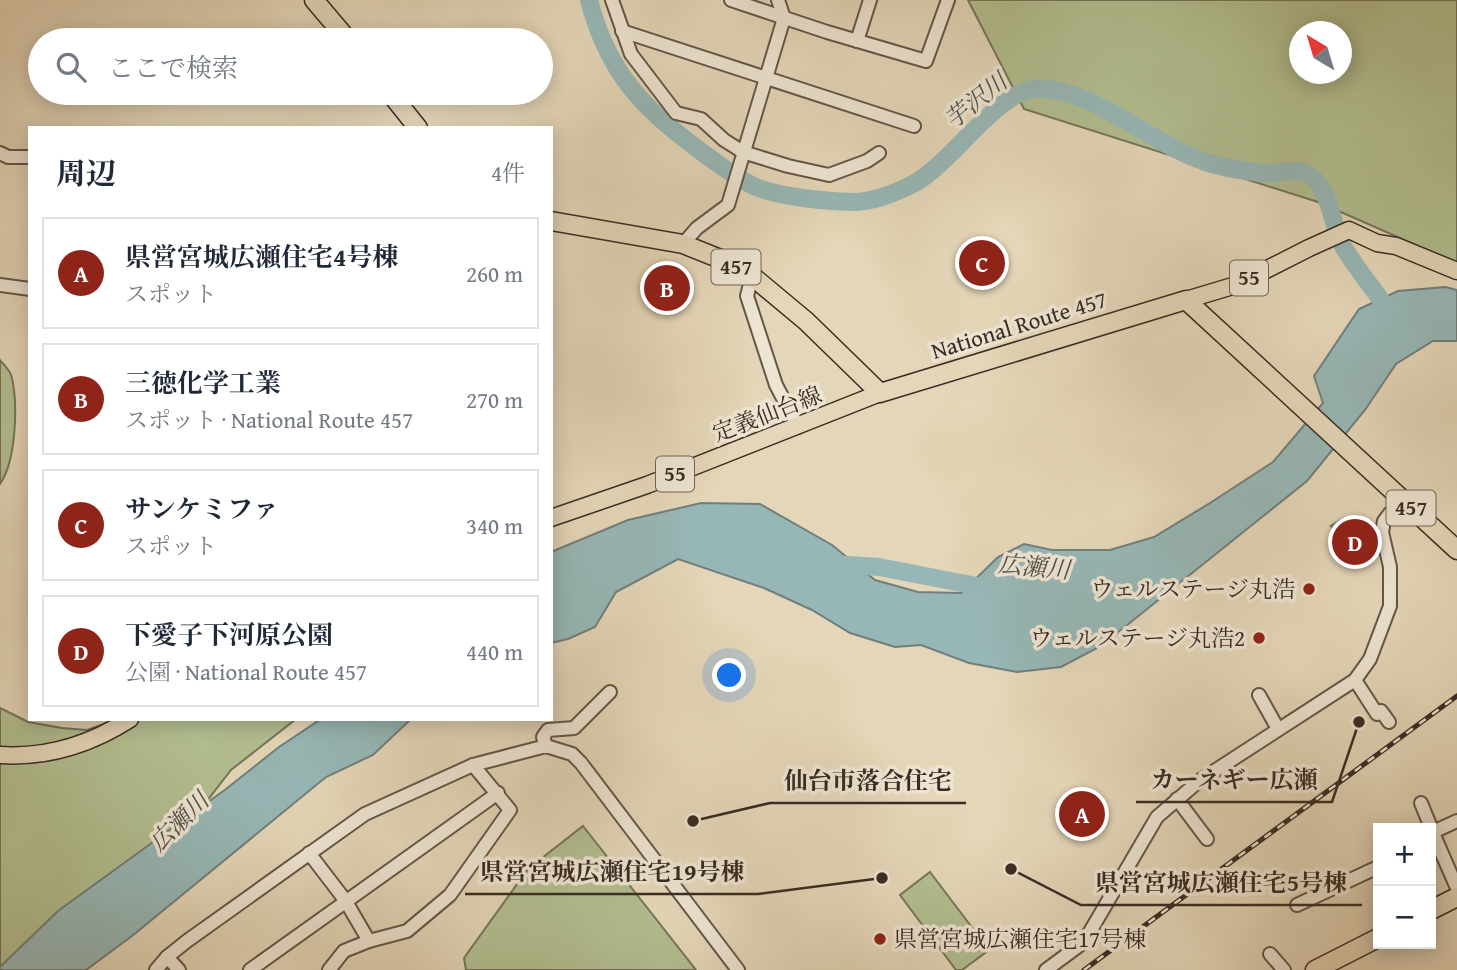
<!DOCTYPE html>
<html lang="ja">
<meta charset="utf-8">
<style>
body{margin:0;font-family:"Gentium Book Plus","Noto Serif JP",serif;background:#f2f2f3;color:#1f2937}
.controls{position:absolute;right:21px;bottom:21px;display:grid;overflow:hidden;border-radius:0px;box-shadow:0 4px 18px #0003}
.controls button{width:63px;height:63px;display:grid;place-items:center;padding:0;border:0;border-bottom:2px solid #e0e1e3;background:#fff;color:#1f2937;font:35px sans-serif}
.compass{position:absolute;left:1289px;top:21px;width:63px;height:63px;border-radius:50%;background:#fff;box-shadow:0 4px 18px #0003;rotate:322deg}
.you{position:absolute;left:730px;top:676px;width:24px;height:24px;margin:-18px;border:5px solid #fff;border-radius:50%;background:#1a73e8;box-shadow:0 0 0 10px #1a73e833}
.badge{display:grid;place-items:center;width:46px;height:46px;border-radius:50%;background:#8f2418;color:#fff;font-size:23px;font-weight:700}
.pin{position:absolute;translate:-50% -50%;border:4px solid #fff;box-shadow:0 2px 7px #0006}
.list{margin:0;padding:0;list-style:none}
h2{display:flex;justify-content:space-between;align-items:center;height:91px;margin:0;padding:0 28px;font-size:30px}
h2 small{font-size:23px;font-weight:400;color:#747a83}
.list li{display:grid;grid-template-columns:46px 1fr auto;gap:21px;align-items:center;box-sizing:border-box;height:112px;margin:0 14px 14px;padding:0 14px;border:2px solid #e0e1e3;border-radius:0px}
.list b{display:block;font-size:26px;white-space:nowrap}
.list p{margin:0;font-size:23px;white-space:nowrap;color:#747a83}
.list em{font-size:23px;font-style:normal;color:#747a83}
.icon{flex:none;width:38px;height:38px;fill:none;stroke:currentColor;stroke-width:2;stroke-linecap:round;stroke-linejoin:round}
.map{position:relative;flex:none;width:1457px;height:970px;overflow:hidden}
.search{position:absolute;background:#fff;box-shadow:0 4px 18px #0003;left:28px;top:28px;width:525px;height:77px;display:flex;align-items:center;gap:18px;box-sizing:border-box;padding:0 24px;border-radius:38px;color:#747a83;font-size:26px}
.panel{position:absolute;background:#fff;box-shadow:0 4px 18px #0003;left:28px;top:126px;width:525px;height:595px;border-radius:0px}
.map>svg:first-child{display:block}
</style>
<div class="map">
<svg width="1457" height="970" viewBox="0 0 1457 970">
<rect width="100%" height="100%" fill="#e4d6b8"/>
<filter id="stains"><feTurbulence type="fractalNoise" baseFrequency=".00286" numOctaves="4"/><feColorMatrix values="0 0 0 0 .2 0 0 0 0 .09 0 0 0 0 .02 0 0 0 .5 -.17"/></filter>
<radialGradient id="worn" r=".72"><stop offset=".6" stop-color="#630" stop-opacity="0"/><stop offset="1" stop-color="#630" stop-opacity=".3"/></radialGradient>
<g fill="#b2be90" stroke="#75755a" stroke-width="2" fill-rule="evenodd">
<path d="M968,0H1457V263L1318,202L1024,109ZM1300,32H1342V74H1300Z"/>
<path d="M0,360C4,365 11,371 12,378C18,406 16,461 0,484Z"/>
<path d="M1359,516L1370,557L1362,563L1331,526L1344,518Z"/>
<path d="M0,708L28,722L62,728L87,730L118,719H296L231,770L193,819L0,970Z"/>
<path d="M583,826L696,970H466L464,958L528,869Z"/>
<path d="M930,872L989,950L962,970H956L900,895Z"/>
</g>
<g fill="#97b7b6" stroke="#717f7c" stroke-width="2">
<path d="M1445,287L1457,290V341H1433L1396,364L1365,410L1307,481L1101,646L1061,667L1017,672L969,663L921,645L895,647L850,633L812,610L764,588L678,559L616,592L595,627L568,639L551,643V552L628,520L701,503L760,504L832,545L875,580L918,592L961,593L998,557L1024,544L1052,550H1110L1154,537L1210,503L1273,462L1323,403L1314,376L1359,309L1398,291Z"/>
<path d="M321,719H411L373,755L326,777L132,936L86,970H0V967L58,911L226,789L279,747Z"/>
</g>
<g fill="none" stroke-linecap="round" stroke-linejoin="round">
<g stroke="#97b7b6" stroke-width="18">
<path d="M589,0C596,27 607,54 623,77C646,110 675,132 707,156C723,167 739,180 756,187C779,197 831,202 856,202C874,201 895,193 911,185C949,167 997,91 1035,89C1088,85 1152,144 1203,161C1221,168 1241,170 1260,173C1275,175 1299,166 1312,177C1332,194 1331,226 1344,248C1359,272 1377,294 1394,317"/>
<path d="M833,564L879,567L992,589"/>
</g>
<g stroke="#63564a" stroke-width="16">
<g id="minor">
<path d="M612,0L631,54L676,113L701,119L724,140L743,152L788,166L829,175L867,161L879,153"/>
<path d="M731,0L827,32L926,61L948,0"/>
<path d="M622,31L914,126"/>
<path d="M857,41L870,0"/>
<path d="M0,153L8,157H30"/>
<path d="M683,244L697,228L728,205L784,18L778,0"/>
<path d="M752,276L747,296L776,385L798,427"/>
<path d="M0,285L30,289"/>
<path d="M1355,680L1377,714L1381,711L1389,722"/>
<path d="M1259,695L1278,729"/>
<path d="M546,746L543,737L548,730L574,728L610,692"/>
<path d="M1177,799L1207,839"/>
<path d="M1421,803L1436,840"/>
<path d="M1433,832L1457,821"/>
<path d="M1431,843L1436,840L1457,888"/>
<path d="M309,853L345,900L369,941L407,931L450,895L510,810L473,765"/>
<path d="M1297,905L1378,867"/>
<path d="M1270,954L1284,970"/>
<path d="M167,957L179,970"/>
<path d="M156,970L167,957L187,941L365,814L473,765L546,746L572,754L581,763L738,970"/>
<path d="M250,970L498,793"/>
<path d="M329,970L344,951L369,941"/>
<path d="M1046,970L1084,942L1157,817L1199,781L1355,680L1370,659L1390,606V567L1382,532L1384,521L1390,513L1407,504"/>
</g>
</g>
<g stroke="#382c25" stroke-width="19">
<g id="major">
<path d="M1186,300L1236,285L1309,248L1349,230L1377,243L1396,246L1457,271"/>
<path d="M551,518L647,485L880,393"/>
<path d="M0,755C46,758 91,744 130,719"/>
</g>
</g>
<g stroke="#382c25" stroke-width="21">
<g id="highway">
<path d="M314,0L348,40"/>
<path d="M390,93L418,128"/>
<path d="M551,221L683,244L723,260L752,276L806,321L880,393L1186,300L1457,550"/>
<path d="M1431,910L1457,897"/>
<path d="M1315,970L1378,938"/>
</g>
</g>
<use href="#minor" stroke="#ede4d1" stroke-width="12"/>
<use href="#major" stroke="#e4d6b8" stroke-width="16"/>
<use href="#highway" stroke="#e4d6b8" stroke-width="18"/>
<g stroke="#382c25" stroke-width="5">
<path id="rail" d="M1084,970L1457,696"/>
</g>
<use href="#rail" stroke="#ede4d1" stroke-width="2.5" stroke-dasharray="8" stroke-linecap="butt"/>
</g>
<g fill="#8f2418" stroke="#ede4d1" stroke-width="2.5">
<circle cx="1309" cy="589" r="7"/>
<circle cx="1259" cy="638" r="7"/>
<circle cx="880" cy="939" r="7"/>
</g>
<g text-anchor="middle" stroke-width="7" stroke-linejoin="round" paint-order="stroke">
<g fill="#ede4d1" stroke="#6e6359" stroke-width="2">
<rect x="711.5" y="249.5" width="49" height="35" rx="5"/>
<rect x="1230" y="260.5" width="38" height="35" rx="5"/>
<rect x="656" y="456.5" width="38" height="35" rx="5"/>
<rect x="1386.5" y="490.5" width="49" height="35" rx="5"/>
</g>
<g font-size="21" font-weight="bold" fill="#382c25">
<text x="736" y="274">457</text>
<text x="1249" y="285">55</text>
<text x="675" y="481">55</text>
<text x="1411" y="515">457</text>
</g>
<g font-size="23" fill="#382c25" stroke="#ede4d1">
<text transform="translate(1019 325) rotate(-17)" y="8">National Route 457</text>
<text transform="translate(767 414) rotate(-21)" y="8">定義仙台線</text>
</g>
<g font-size="23" fill="#382c25" stroke="#ede4d1" text-anchor="end">
<text x="1295" y="597">ウェルステージ丸浩</text>
<text x="1245" y="646">ウェルステージ丸浩2</text>
<text x="894" y="947" text-anchor="start">県営宮城広瀬住宅17号棟</text>
</g>
<g font-size="24" font-style="italic" fill="#504f49" stroke="#ede4d1">
<text transform="translate(976 101) rotate(-39)" y="8">芋沢川</text>
<text transform="translate(1034 567) rotate(5)" y="8">広瀬川</text>
<text transform="translate(179 822) rotate(-45)" y="8">広瀬川</text>
</g>
</g>
<path fill="none" stroke="#382c25" stroke-width="2.5" d="M1359 722L1332 802H1136M693 821L770 803H966M882 878L758 894H465M1011 869L1081 905H1362"/>
<g fill="#382c25" stroke="#ede4d1" stroke-width="2.5">
<circle cx="1359" cy="722" r="7"/>
<circle cx="693" cy="821" r="7"/>
<circle cx="882" cy="878" r="7"/>
<circle cx="1011" cy="869" r="7"/>
</g>
<g font-size="24" text-anchor="middle" font-weight="bold" fill="#382c25" stroke="#ede4d1" stroke-width="7" stroke-linejoin="round" paint-order="stroke">
<text x="1234" y="788">カーネギー広瀬</text>
<text x="868" y="789">仙台市落合住宅</text>
<text x="612" y="880">県営宮城広瀬住宅19号棟</text>
<text x="1221" y="891">県営宮城広瀬住宅5号棟</text>
</g>
<rect width="100%" height="100%" filter="url(#stains)"/>
<rect width="100%" height="100%" fill="url(#worn)"/>
</svg>
<div class="controls">
<button>+</button>
<button>−</button>
</div>
<svg class="compass" viewBox="-18 -18 36 36"><path d="M0-13l5 13h-10z" fill="#e53935"/><path d="M0 13l5-13h-10z" fill="#747a83"/></svg>
<div class="you"></div>
<div class="pin badge" style="left:1082px;top:814px">A</div>
<div class="pin badge" style="left:667px;top:288px">B</div>
<div class="pin badge" style="left:982px;top:263px">C</div>
<div class="pin badge" style="left:1355px;top:542px">D</div>
<div class="search"><svg class="icon" aria-label="search" viewBox="0 0 24 24"><circle cx="10" cy="10" r="6"/><path d="M15 15l6 6"/></svg>ここで検索</div>
<section class="panel">
<h2>周辺<small>4件</small></h2>
<ul class="list">
<li><span class="badge">A</span><div><b>県営宮城広瀬住宅4号棟</b><p>スポット</p></div><em>260 m</em></li>
<li><span class="badge">B</span><div><b>三徳化学工業</b><p>スポット · National Route 457</p></div><em>270 m</em></li>
<li><span class="badge">C</span><div><b>サンケミファ</b><p>スポット</p></div><em>340 m</em></li>
<li><span class="badge">D</span><div><b>下愛子下河原公園</b><p>公園 · National Route 457</p></div><em>440 m</em></li>
</ul>
</section>
</div>
